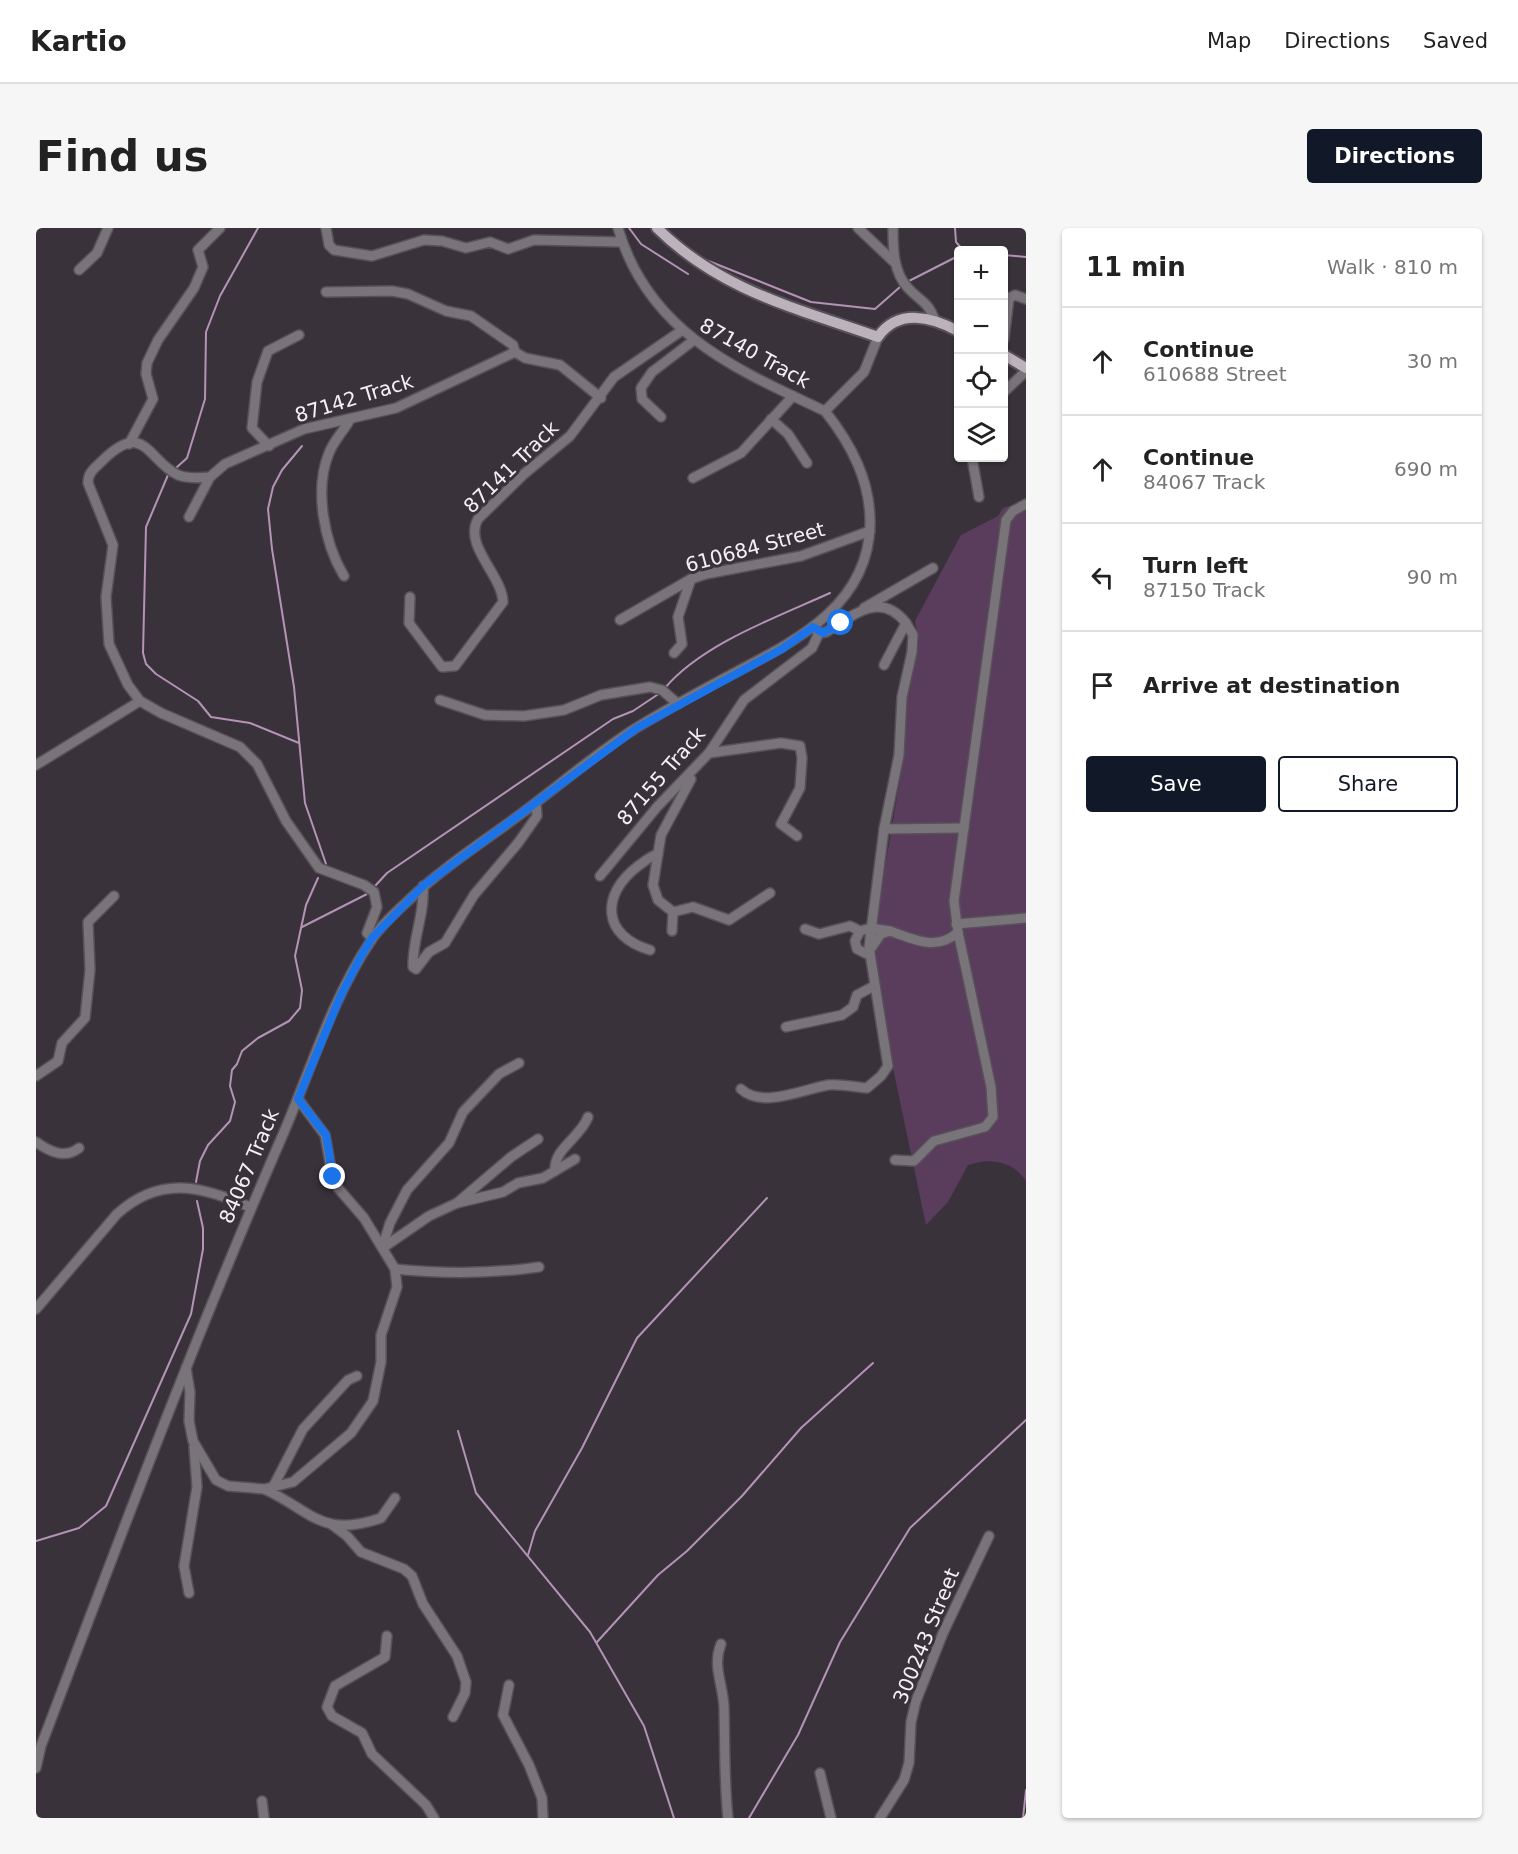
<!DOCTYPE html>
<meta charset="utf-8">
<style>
body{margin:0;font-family:"DejaVu Sans",sans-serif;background:#f6f6f6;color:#222}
.controls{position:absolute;right:18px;top:18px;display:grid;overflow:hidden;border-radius:6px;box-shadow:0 2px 4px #0004}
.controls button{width:54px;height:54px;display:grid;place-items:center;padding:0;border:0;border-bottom:2px solid #e0e0e0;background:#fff;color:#222;font:30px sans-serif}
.stop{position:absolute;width:18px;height:18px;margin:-14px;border:4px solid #1a73e8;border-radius:50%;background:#fff}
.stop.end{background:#1a73e8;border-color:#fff;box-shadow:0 2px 6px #0008}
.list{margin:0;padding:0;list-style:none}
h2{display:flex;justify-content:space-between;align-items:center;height:78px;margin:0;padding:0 24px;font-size:26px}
h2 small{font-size:20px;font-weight:400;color:#767676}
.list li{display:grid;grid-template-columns:39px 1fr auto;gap:18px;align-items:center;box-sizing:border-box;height:108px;padding:0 24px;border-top:2px solid #e0e0e0}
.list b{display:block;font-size:22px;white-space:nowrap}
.list p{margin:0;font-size:20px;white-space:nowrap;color:#767676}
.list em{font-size:20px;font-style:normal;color:#767676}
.actions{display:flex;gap:12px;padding:18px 24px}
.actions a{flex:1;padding:14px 0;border:2px solid #111827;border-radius:6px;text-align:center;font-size:21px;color:#111827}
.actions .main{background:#111827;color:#fff}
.icon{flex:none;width:33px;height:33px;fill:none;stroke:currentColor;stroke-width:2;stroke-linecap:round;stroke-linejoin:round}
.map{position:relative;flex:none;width:990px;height:1590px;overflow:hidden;border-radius:6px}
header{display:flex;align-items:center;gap:36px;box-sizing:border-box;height:84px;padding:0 30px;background:#fff;border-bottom:2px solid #e0e0e0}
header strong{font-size:28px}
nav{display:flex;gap:33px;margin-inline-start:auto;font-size:21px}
.intro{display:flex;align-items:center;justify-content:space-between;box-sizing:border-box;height:144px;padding:0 36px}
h1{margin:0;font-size:42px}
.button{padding:15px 27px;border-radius:6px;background:#111827;color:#fff;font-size:21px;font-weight:700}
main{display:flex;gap:36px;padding:0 36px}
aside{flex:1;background:#fff;border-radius:6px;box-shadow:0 2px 4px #0004}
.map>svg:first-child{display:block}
</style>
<header>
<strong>Kartio</strong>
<nav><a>Map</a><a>Directions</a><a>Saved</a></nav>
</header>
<div class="intro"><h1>Find us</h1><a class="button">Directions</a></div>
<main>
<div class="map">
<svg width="990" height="1590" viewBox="0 0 990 1590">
<rect width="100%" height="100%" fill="#3a323b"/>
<path fill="#5a3d5c" d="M990,273V953C977,933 955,929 932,937L912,974L890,997L853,821L836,716L868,528L870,472L883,414L879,393L925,307L962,288L967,280Z"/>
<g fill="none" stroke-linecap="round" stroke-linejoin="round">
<g stroke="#b493b6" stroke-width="2">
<path d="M593,0L605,16L652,46"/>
<path d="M919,0L920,14L927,22"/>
<path d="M937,22H942"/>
<path d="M968,27L990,29"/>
<path d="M665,30L775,74L839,81L864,59"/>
<path d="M873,53L922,28"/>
<path d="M266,218L246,242L237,259L232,281L236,321L258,459L269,575L290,636"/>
<path d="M140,240L151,230L169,171L170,104L184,68L222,0"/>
<path d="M132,247L110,299L107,425L110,436L120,446L162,473L175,489L214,495L263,515"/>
<path d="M629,460C666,416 741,389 794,365"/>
<path d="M339,658L351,645L577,491L597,483L621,467"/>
<path d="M266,699L333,665"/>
<path d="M160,954L164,933L172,917L194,893L199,874L194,858L196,842L201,836L206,823L222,810L253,793L264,780L266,762L259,728L270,677L282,650"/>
<path d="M422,1203L440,1265L554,1404L608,1498L638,1590"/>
<path d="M0,1313L43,1300L70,1278L155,1086L167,1021V1000L161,973"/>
<path d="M492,1327L499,1303L546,1220L601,1110L731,970"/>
<path d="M561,1414L622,1347L651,1323L706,1268L765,1200L837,1135"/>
<path d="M713,1590L762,1507L804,1414L874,1300L990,1192"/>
<path d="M987,1590L990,1562"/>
</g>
<g stroke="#585059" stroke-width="12">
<g id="minor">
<path d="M290,0L293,17L298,22L336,28L388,12L406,13L430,20L454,14L472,21L498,12L586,14"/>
<path d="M582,0C612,104 699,141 789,183"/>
<path d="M822,0L859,35"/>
<path d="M857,0C857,20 857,44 872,60C885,74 892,73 899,93"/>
<path d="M43,42L61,25L72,0"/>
<path d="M290,64L356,63L372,66L410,83L435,88L477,117L479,124"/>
<path d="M968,111L973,70L979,67L990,71"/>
<path d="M968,164L990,143"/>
<path d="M625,189L606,171L605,160L616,144L658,112"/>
<path d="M735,191L752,206L771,235"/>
<path d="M93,216L117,171L110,146L111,135L122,112L158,60L167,39L162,22L184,0"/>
<path d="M233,218L216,200L221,154L232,123L263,107"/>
<path d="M936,230L943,269"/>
<path d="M657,250L705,225L757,168"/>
<path d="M153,289L174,249"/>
<path d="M308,348C288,315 278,261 293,225C298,212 307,204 313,193"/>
<path d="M374,369L373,395L406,439L419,438L467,374C466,347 427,317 442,291L488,246L534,208L578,149L645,103"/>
<path d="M828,380L897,340"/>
<path d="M584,392L655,351L670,346L765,328L834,303"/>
<path d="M783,405L790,404C817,388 844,362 870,395L848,437"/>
<path d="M638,425L646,416L642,389L655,351"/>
<path d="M404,472L449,487L488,488L528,482L565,467L614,459L626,462L642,476"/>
<path d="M673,525L745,515L764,518L766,530L764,560L745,596L761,608"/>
<path d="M0,537L104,473"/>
<path d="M848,601L928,600"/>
<path d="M564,648L621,579L673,525L708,472L776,420L783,405L777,399"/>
<path d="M387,658C389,687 376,711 377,739L380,741L393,724L409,715L438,667L482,615L501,588L500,575"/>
<path d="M637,684L657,679L693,692L734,665"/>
<path d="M920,696L990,690"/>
<path d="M835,700L854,703L845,706L831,726L821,721L819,713L824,703Z"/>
<path d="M769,701L783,706L814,698L824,703"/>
<path d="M636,703L637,684L622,672L617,657L625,607L655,551"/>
<path d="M854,703C877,711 901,724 922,704"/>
<path d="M336,710L331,705L341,679L338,664L328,657L283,640L250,593L221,536L204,519L125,485L104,473L92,457L73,416L70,369L77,317L52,255C52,244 59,240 66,233C109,191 111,232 142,247C152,251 164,250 174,249L189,236L268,201L360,180L479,124L489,130L524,137L565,170"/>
<path d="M614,722C566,708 564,667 602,638C608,634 614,628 622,626"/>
<path d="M750,799L806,787L817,779L821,767L838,758"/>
<path d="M0,848L22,833L26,815L49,790L54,742L52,694L78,668"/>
<path d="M705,861C726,881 768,861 792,857C805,856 818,859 831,860L845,848L852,838L833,719L848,601L863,527L866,469L876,424L877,407L870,395"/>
<path d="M0,914C14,924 29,931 43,920"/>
<path d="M859,932L878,933L898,913L949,899L957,889L955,859L922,704L918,673L970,292L977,283L990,276"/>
<path d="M519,943C517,921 545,909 552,889"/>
<path d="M421,975L475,929L502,911"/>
<path d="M347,1017L354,995L371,962L413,915L427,884L463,846L483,835"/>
<path d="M348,1019L393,988L421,975L467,964L482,955L507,950L539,931"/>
<path d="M359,1041C408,1046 454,1046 503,1039"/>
<path d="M0,1081L81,986C125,946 166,959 214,979"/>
<path d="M150,1140L154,1164L153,1193L157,1213L180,1252L192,1258L228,1261L257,1254L315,1205L337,1173L345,1134V1107L361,1059L359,1041L328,990L302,960L295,941L289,907L262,871"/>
<path d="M237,1259L267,1201L312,1152L321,1148"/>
<path d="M228,1261C275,1282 285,1311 345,1290L359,1270"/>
<path d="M295,1296L311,1308L325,1324L368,1341L376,1348L387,1376L421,1428L430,1454L429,1465L417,1489"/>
<path d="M153,1365L148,1338L161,1259L158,1219"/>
<path d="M351,1408L349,1429L299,1458L291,1479L296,1488L326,1505L336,1526L390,1577L398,1590"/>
<path d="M685,1416C676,1438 687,1456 688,1479C689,1516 688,1553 692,1590"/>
<path d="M473,1457L467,1487L493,1537L506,1570L507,1590"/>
<path d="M0,1540L5,1518C83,1312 160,1106 248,904C275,841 296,771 334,714C344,698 360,684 374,671C406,640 450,612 486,585C524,557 560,525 600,500C633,480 668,461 702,443C763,411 832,376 834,297C835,253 815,216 789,183L828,144L842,109"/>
<path d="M784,1545L795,1590"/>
<path d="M226,1573L228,1590"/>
<path d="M844,1590L868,1552L873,1535L875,1494L880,1473L907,1405L953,1308"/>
</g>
</g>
<g stroke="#585059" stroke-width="14">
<g id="major">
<path d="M621,0C685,63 760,80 842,109C862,80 896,89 922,103"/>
<path d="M968,127L990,140"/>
</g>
</g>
<use href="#minor" stroke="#797479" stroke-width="9"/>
<use href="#major" stroke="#bbb2bb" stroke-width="10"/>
</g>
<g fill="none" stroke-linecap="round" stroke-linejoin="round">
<path stroke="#1a73e8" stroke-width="8" d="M297,949L290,907L262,871L304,769L324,730L336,710L387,658L601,500L746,421L777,399L787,405L805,395"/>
</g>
<g text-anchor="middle" stroke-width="6" stroke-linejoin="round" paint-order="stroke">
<g font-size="20" fill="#f5f0f6" stroke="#3a323b">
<text transform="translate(719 125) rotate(29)" y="7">87140 Track</text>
<text transform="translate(318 170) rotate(-17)" y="7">87142 Track</text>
<text transform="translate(475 239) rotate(-44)" y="7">87141 Track</text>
<text transform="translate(719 319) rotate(-15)" y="7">610684 Street</text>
<text transform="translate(625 548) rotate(-49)" y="7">87155 Track</text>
<text transform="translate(213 938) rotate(-67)" y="7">84067 Track</text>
<text transform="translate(890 1408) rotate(-68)" y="7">300243 Street</text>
</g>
</g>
</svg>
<div class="controls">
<button>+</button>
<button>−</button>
<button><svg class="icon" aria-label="locate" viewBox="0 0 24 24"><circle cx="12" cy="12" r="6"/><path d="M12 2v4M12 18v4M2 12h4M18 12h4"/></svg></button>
<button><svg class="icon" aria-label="layers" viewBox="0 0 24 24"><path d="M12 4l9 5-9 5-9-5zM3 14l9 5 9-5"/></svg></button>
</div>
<div class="stop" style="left:805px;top:395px"></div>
<div class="stop end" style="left:297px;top:949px"></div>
</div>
<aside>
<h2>11 min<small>Walk · 810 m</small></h2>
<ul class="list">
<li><svg class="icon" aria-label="ahead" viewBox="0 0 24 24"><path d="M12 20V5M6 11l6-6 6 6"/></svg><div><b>Continue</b><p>610688 Street</p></div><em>30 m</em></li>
<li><svg class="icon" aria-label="ahead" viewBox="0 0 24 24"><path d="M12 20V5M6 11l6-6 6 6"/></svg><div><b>Continue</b><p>84067 Track</p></div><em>690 m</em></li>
<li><svg class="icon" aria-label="left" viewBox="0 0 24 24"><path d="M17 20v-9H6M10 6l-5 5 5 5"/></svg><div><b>Turn left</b><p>87150 Track</p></div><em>90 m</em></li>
<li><svg class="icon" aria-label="arrive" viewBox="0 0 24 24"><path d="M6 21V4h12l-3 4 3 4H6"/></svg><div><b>Arrive at destination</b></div></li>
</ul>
<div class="actions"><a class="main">Save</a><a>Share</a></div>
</aside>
</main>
